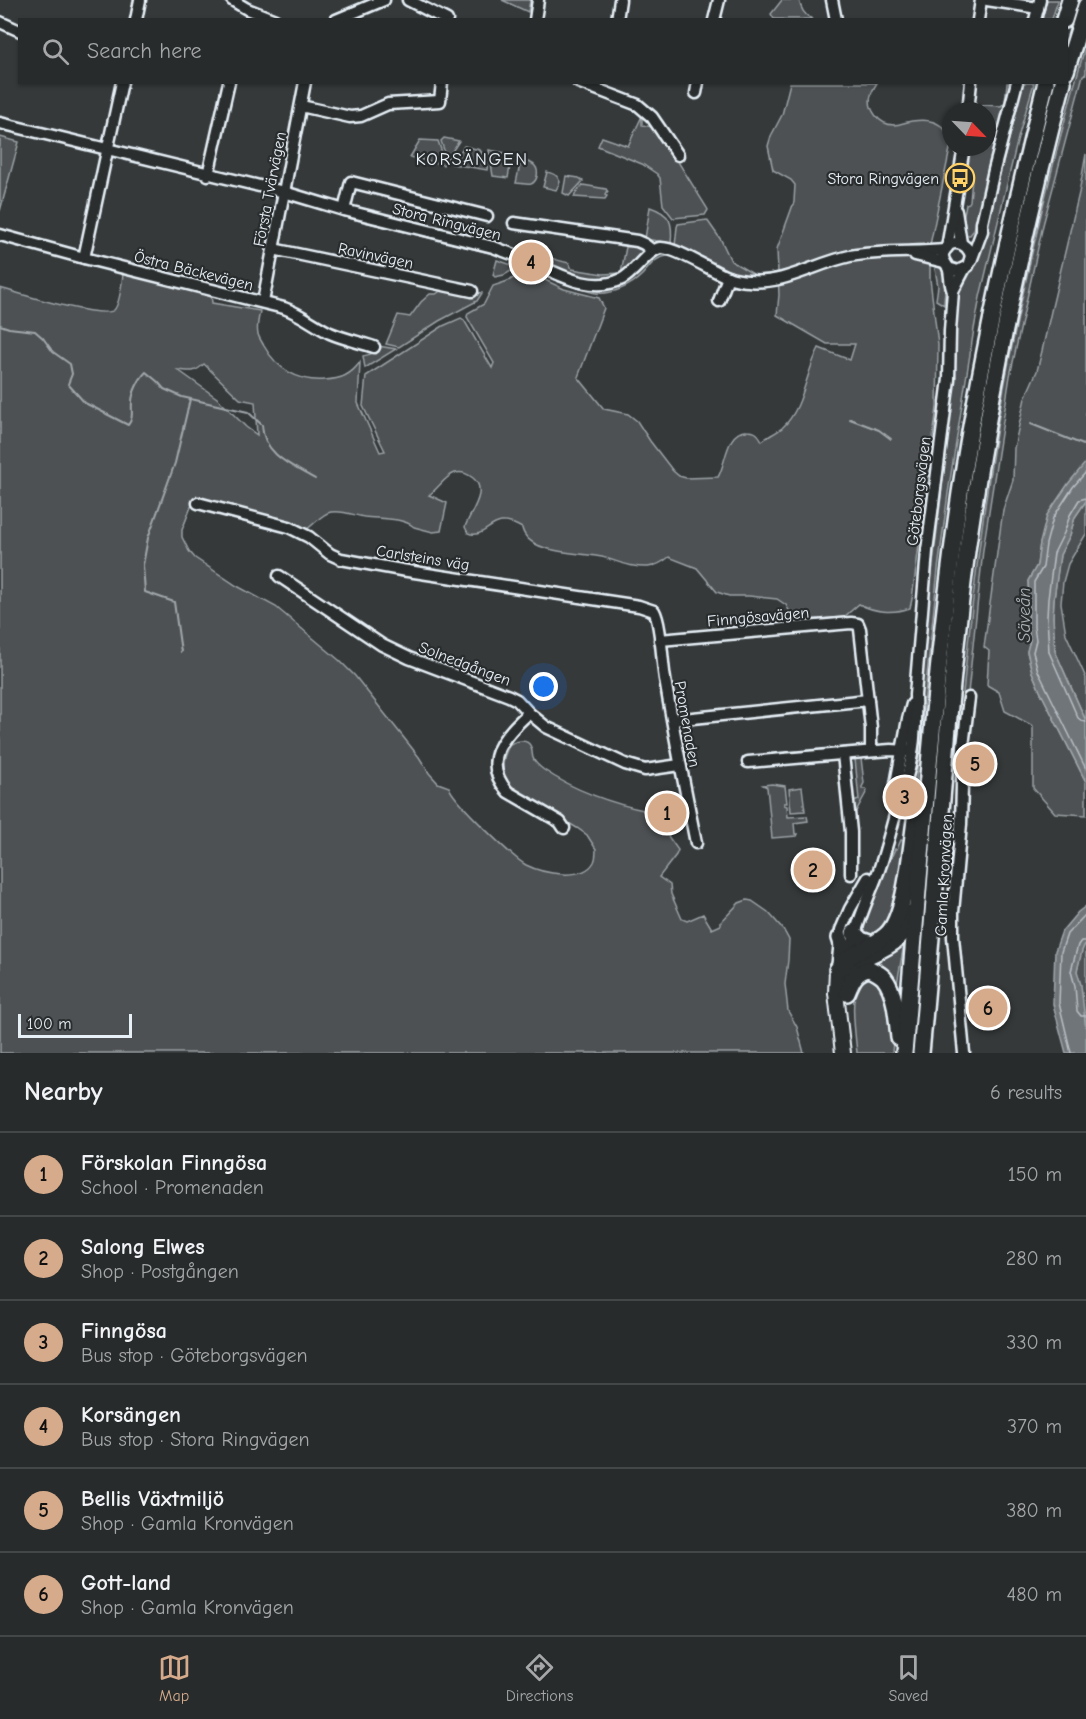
<!DOCTYPE html>
<meta charset="utf-8">
<style>
body{margin:0;font-family:"Comic Neue",sans-serif;background:#343738;color:#f1f3f6}
.compass{position:absolute;left:942px;top:102px;width:54px;height:54px;border-radius:50%;background:#282b2c;box-shadow:0 2px 4px #0004;rotate:115deg}
.scale{position:absolute;left:18px;bottom:15px;width:114px;box-sizing:border-box;padding-left:6px;border:3px solid #e8f1f8;border-top:0;font-size:16px;line-height:21px;white-space:nowrap;color:#e8f1f8;-webkit-text-stroke:4px #2a2d2e;paint-order:stroke}
.you{position:absolute;left:544px;top:687px;width:21px;height:21px;margin:-15px;border:4px solid #fff;border-radius:50%;background:#1a73e8;box-shadow:0 0 0 9px #1a73e833}
.badge{display:grid;place-items:center;width:39px;height:39px;border-radius:50%;background:#d6ab8b;color:#111;font-size:20px;font-weight:700}
.pin{position:absolute;translate:-50% -50%;border:3px solid #fff;box-shadow:0 2px 6px #0006}
.list{margin:0;padding:0;list-style:none}
h2{display:flex;justify-content:space-between;align-items:center;height:78px;margin:0;padding:0 24px;font-size:26px}
h2 small{font-size:20px;font-weight:400;color:#a5a7a9}
.list li{display:grid;grid-template-columns:39px 1fr auto;gap:18px;align-items:center;box-sizing:border-box;height:84px;padding:0 24px;border-top:2px solid #444748}
.list b{display:block;font-size:22px;white-space:nowrap}
.list p{margin:0;font-size:20px;white-space:nowrap;color:#a5a7a9}
.list em{font-size:20px;font-style:normal;color:#a5a7a9}
.icon{flex:none;width:33px;height:33px;fill:none;stroke:currentColor;stroke-width:2;stroke-linecap:round;stroke-linejoin:round}
.map{position:relative;flex:none;width:1086px;height:1053px;overflow:hidden}
.search{position:absolute;background:#282b2c;box-shadow:0 2px 4px #0004;left:18px;right:18px;top:18px;height:66px;display:flex;align-items:center;gap:15px;box-sizing:border-box;padding:0 21px;border-radius:0px;color:#a5a7a9;font-size:22px}
.sheet{height:582px;background:#282b2c}
nav{display:flex;justify-content:space-around;align-items:center;box-sizing:border-box;height:84px;border-top:2px solid #444748;background:#282b2c;font-size:16px;color:#a5a7a9}
nav a{display:grid;justify-items:center;gap:3px}
nav .on{color:#d6ab8b}
.map>svg:first-child{display:block}
</style>
<div class="map">
<svg width="1086" height="1053" viewBox="0 0 1086 1053">
<rect width="100%" height="100%" fill="#35393a"/>
<filter id="ink" filterUnits="userSpaceOnUse"><feTurbulence type="fractalNoise" baseFrequency=".0167" numOctaves="2"/><feDisplacementMap in="SourceGraphic" scale="12" xChannelSelector="R" yChannelSelector="G"/><feConvolveMatrix kernelMatrix="1 2 1 2 8 2 1 2 1" color-interpolation-filters="sRGB"/></filter>
<g filter="url(#ink)">
<g fill="#4d5152" stroke="#9aa1a5" stroke-width="1.5" fill-rule="evenodd">
<path d="M502,0H530L528,12Z"/>
<path d="M782,0H799C801,9 804,15 812,19H774L771,14Z"/>
<path d="M1044,0H1058L1052,19L1039,20Z"/>
<path d="M1086,44V74L1083,75L1043,225L1010,376L983,550L968,693H963C974,580 988,467 1010,356C1031,251 1056,147 1086,44Z"/>
<path d="M790,83H877C875,86 872,91 871,95C867,109 879,125 894,125C900,125 905,122 912,121C931,118 947,123 951,144L930,245V279L938,345L937,407L912,599L910,608C893,614 874,612 859,604L844,617L806,620L798,618L791,614L786,605L777,599L749,596H729L717,592L697,568L669,557C663,562 656,566 648,567C632,568 617,561 602,557C580,552 528,555 522,528C492,509 487,541 468,533L465,527C470,512 489,491 473,478C468,474 462,471 455,473C445,476 438,489 429,495L447,503L441,531L433,532L414,527C402,517 379,519 364,517C353,515 343,510 331,512C320,514 314,526 305,530L195,502L191,507L182,530V537L189,551L195,558L237,586L276,607L339,660L355,676L385,714L419,757L429,773L438,783L449,787C452,799 513,858 526,865C542,873 583,882 594,862C596,858 596,853 596,849L587,835L577,828L512,789C499,774 501,759 510,744C517,741 527,738 531,747C533,751 531,755 534,760C536,764 540,767 544,770C573,790 613,804 648,811L653,815L678,850L676,855L659,877L670,885L671,894L682,919L687,921L703,914L712,929L721,925V922L739,903L747,900L752,901L768,912L783,929L789,940L788,960L785,984L788,1011L797,1027L804,1053H0V288C17,293 102,320 114,310C120,304 122,282 123,274L211,294L212,303L260,311C259,317 256,327 258,334C259,338 262,342 264,346C277,369 298,382 325,380C341,379 351,375 360,362L358,403L380,452L385,451L363,406L366,376L443,326L461,318L464,320L492,368L494,363L467,317L468,313L484,304L493,286L508,281L526,271L564,289L599,298L604,308L578,377L604,409L628,414L637,421L650,441L673,471L679,476L686,478L718,477C726,465 726,430 747,431C755,431 758,433 762,441C768,436 776,433 782,428C804,408 805,374 819,348L850,360L855,344H827L777,315L779,295L777,249L794,202L795,185L791,180L773,170L768,146L771,136L782,115ZM204,364L240,399L255,402L257,435L246,427L217,398L178,370C191,371 193,374 204,364Z"/>
<path d="M1007,83H1012L1001,120L974,230L970,235H965L962,224L966,204L969,203L970,201L972,179L968,176L969,147H987V111H973V107L982,108L983,105L1001,106L1005,102Z"/>
<path d="M1023,83H1034L1018,138L980,297L974,329L948,493L938,569L915,790L895,907L884,929L870,938L860,929L895,849H897L901,840H904L909,814L916,751L926,623L951,412L956,301L963,279L984,238Z"/>
<path d="M642,116V125L657,128L707,208L708,210L705,215L673,218L663,205L660,178L657,174L642,164L598,146L602,137L628,146Z"/>
<path d="M0,137L19,142L0,211Z"/>
<path d="M444,138L459,141L447,159L441,141Z"/>
<path d="M420,140L438,141L445,161L443,165L410,157Z"/>
<path d="M464,146L480,150L488,162L487,170L452,164Z"/>
<path d="M489,150L512,154L508,178L493,176Z"/>
<path d="M1086,154V462L1040,543L1037,565L1028,581L1029,598L1028,628L1030,640L1027,652L1032,672L1040,691L1086,782V815L1055,813L1033,788V726L1005,711L999,692L987,685L989,651L984,647L1003,510L1013,480L1014,448L1025,398L1037,371L1042,351L1052,307L1079,193Z"/>
<path d="M521,160C526,162 532,162 535,166C539,171 538,181 531,184C527,185 520,183 516,183Z"/>
<path d="M547,172C554,174 558,175 560,182L556,190L543,187Z"/>
<path d="M566,176L579,178L583,181L569,196L563,193Z"/>
<path d="M583,185L606,189L608,192H606L605,195L607,196L605,199L574,197L577,191Z"/>
<path d="M650,207C671,214 673,223 671,243L645,239Z"/>
<path d="M344,214L503,254L501,255L490,253L344,217Z"/>
<path d="M707,220L721,240L731,261L755,275C735,282 694,255 675,246L677,227L678,224Z"/>
<path d="M633,246L645,250L646,253L638,263L613,280L586,281L553,268L527,253L529,251C543,255 555,260 569,263L572,269L603,274L621,273L626,247Z"/>
<path d="M667,253V256C653,258 651,266 642,275C631,286 612,295 596,293C587,292 578,288 569,285C558,282 545,278 537,269C570,285 604,304 638,275C648,266 653,256 667,253Z"/>
<path d="M497,260L518,267L504,275L495,277L493,275Z"/>
<path d="M936,264C950,274 944,290 944,305L936,300L938,286L935,269Z"/>
<path d="M445,288L482,293L477,301L439,321L399,347L386,344L398,315L410,317L421,302L430,294H436Z"/>
<path d="M378,346L396,349L365,368L363,356C371,354 375,354 378,346Z"/>
<path d="M1086,501V534L1068,564L1063,582L1061,603L1066,634L1086,678V721L1055,651L1053,617L1054,599L1060,555L1070,535L1075,517Z"/>
<path d="M871,755V757L861,758L864,783L862,787V789H866L867,791L855,813L853,802L859,800L855,759H849Z"/>
<path d="M772,784L785,786L787,803H784V805L787,806L788,817L807,816L808,821L794,823L795,834H798L797,836L772,838L767,787L763,785Z"/>
<path d="M802,787L805,811L791,812L789,789Z"/>
<path d="M905,938L896,990L868,963Z"/>
<path d="M1086,941V1030L1077,971L1081,951Z"/>
<path d="M874,976L887,993L893,1041L892,1053H857C855,1031 850,1000 858,979Z"/>
</g>
<g fill="#707579" stroke="#a0a7ac" stroke-width="1.5">
<path d="M1086,462V501L1075,517L1070,535L1060,555L1054,599L1053,617L1055,651L1086,721V782L1040,691L1032,672L1027,651L1030,640L1028,628L1029,598L1028,581L1037,565L1040,543L1047,515L1068,484Z"/>
<path d="M1086,906V941L1082,951L1077,971L1081,985L1086,1030V1053H1066L1053,1004L1055,951L1062,931L1078,912Z"/>
</g>
<g fill="none" stroke-linecap="round" stroke-linejoin="round">
<g stroke="#b8bfc5" stroke-width="1.5">
<path d="M1086,472L1073,487L1053,518L1046,544L1043,567L1034,582V627L1036,640L1033,652L1038,671L1086,769"/>
<path d="M1086,498L1079,500L1070,515L1064,533L1054,553L1048,599L1047,617L1049,652L1078,718L1082,721L1086,722"/>
<path d="M1086,941H1081L1078,945L1071,971L1075,986L1077,1011L1081,1016H1086"/>
<path d="M1071,1053L1059,1003L1061,952L1067,934L1086,914"/>
</g>
<g stroke="#a0a7ac" stroke-width="2">
<path d="M0,325L9,328L35,331L43,338L53,352L70,364L72,374L68,384L85,403L128,425C134,418 131,411 132,402C132,393 139,379 146,372L158,382L164,389L182,397L248,412L262,425C263,455 293,466 315,479"/>
<path d="M850,419L879,430L891,439"/>
<path d="M1031,424L1086,446"/>
<path d="M181,652L174,602L145,592L143,565L148,538L175,463L190,399"/>
</g>
<g stroke="#e8f1f8" stroke-width="15">
<g id="minor">
<path d="M232,0L247,9L275,20"/>
<path d="M408,0L447,20"/>
<path d="M832,0L836,20"/>
<path d="M987,0L1038,8"/>
<path d="M136,20L140,0"/>
<path d="M336,20L384,0"/>
<path d="M535,20L538,0"/>
<path d="M617,20L620,0"/>
<path d="M714,20L719,0"/>
<path d="M978,20L981,0"/>
<path d="M1035,20L1040,0"/>
<path d="M0,22L20,31"/>
<path d="M578,82L638,105L652,117L678,155"/>
<path d="M696,93L698,82"/>
<path d="M301,106L350,117L361,116L388,104L440,101L442,82"/>
<path d="M968,111L971,82"/>
<path d="M0,123L284,192L344,210L493,247C506,252 519,256 531,262C559,274 591,294 622,279C635,272 648,250 660,248C674,246 712,271 727,277C734,279 742,281 749,281C784,285 816,263 850,256C882,250 913,253 945,250"/>
<path d="M208,175L229,82"/>
<path d="M344,210L351,182L487,216"/>
<path d="M956,211L961,243"/>
<path d="M514,223L637,241L644,244L653,251"/>
<path d="M0,235L84,258L284,308C301,314 314,325 330,333C344,339 359,342 374,347"/>
<path d="M947,248L964,147"/>
<path d="M273,249L472,291"/>
<path d="M915,255L944,262"/>
<path d="M84,258L122,82"/>
<path d="M971,261L982,231V223L994,170L1017,82"/>
<path d="M948,268L958,271L968,266L971,256C967,241 948,237 943,254C942,260 945,262 948,267C951,275 949,284 953,291"/>
<path d="M719,301L728,277"/>
<path d="M263,302L305,82"/>
<path d="M198,503L289,527L309,537L330,554L341,559L401,570L639,606L654,611C661,623 662,662 665,679C674,734 685,789 696,843"/>
<path d="M279,576L382,645L409,658L509,696L517,700L529,713L546,727L625,764L645,770L680,765"/>
<path d="M660,640L851,623L858,624L860,629L871,728V751"/>
<path d="M529,713C504,735 480,761 508,792L560,822L564,828"/>
<path d="M673,720L868,700"/>
<path d="M843,754L851,832V874"/>
<path d="M748,762L864,752L891,750L906,751"/>
<path d="M894,795L908,719L912,704"/>
<path d="M837,970L841,930L850,909L868,878"/>
<path d="M847,989C847,942 863,912 879,870C886,850 891,829 897,808C900,795 906,782 909,769C915,744 916,720 915,695L927,551L949,379L950,331L953,291L964,270"/>
<path d="M964,1053L953,937V912L961,824L963,746L969,698"/>
</g>
</g>
<g stroke="#e8f1f8" stroke-width="18">
<path id="major" d="M837,970L836,993L843,1053"/>
</g>
<g stroke="#e8f1f8" stroke-width="20">
<g id="highway">
<path d="M1064,20L1070,0"/>
<path d="M1066,71L1086,6"/>
<path d="M854,933L861,940L872,944"/>
<path d="M840,938C844,954 853,961 868,968C874,971 879,973 884,978C896,993 897,1019 899,1038"/>
<path d="M864,958C889,946 904,942 911,913"/>
<path d="M837,970C849,952 870,949 886,935C907,917 911,843 916,814"/>
<path d="M847,993C852,981 855,972 869,969"/>
<path d="M904,1053C921,866 933,679 960,493C981,355 1012,218 1046,82"/>
<path d="M921,1053C937,886 945,718 967,551C989,393 1022,237 1063,82"/>
</g>
</g>
<use href="#minor" stroke="#2a2d2e" stroke-width="10"/>
<use href="#major" stroke="#2a2d2e" stroke-width="14"/>
<use href="#highway" stroke="#2a2d2e" stroke-width="15"/>
</g>
</g>
<defs>
<g id="bus-ring" transform="scale(1.5)"><circle r="9.5" fill="#2a2d2e" stroke="#ffd166" stroke-width="1.5"/><path d="M-5-6H5V4H4V6H2V4H-2V6H-4V4H-5ZM-3.5-4V0h7V-4ZM-3.5 1.2v1.5H-2V1.2ZM2 1.2v1.5H3.5V1.2Z" fill="#ffd166"/></g>
</defs>
<g fill-rule="evenodd">
<use href="#bus-ring" x="960" y="178"/>
</g>
<g text-anchor="middle" stroke-width="4.5" stroke-linejoin="round" paint-order="stroke">
<g font-size="16" fill="#e8f1f8" stroke="#2a2d2e" text-anchor="end">
<text x="939" y="184">Stora Ringvägen</text>
</g>
<g font-size="16" fill="#e8f1f8" stroke="#2a2d2e">
<text transform="translate(269 189) rotate(-79)" y="6">Första Tvärvägen</text>
<text transform="translate(447 221) rotate(14)" y="6">Stora Ringvägen</text>
<text transform="translate(376 255) rotate(12)" y="6">Ravinvägen</text>
<text transform="translate(194 270) rotate(14)" y="6">Östra Bäckevägen</text>
<text transform="translate(918 491) rotate(-83)" y="6">Göteborgsvägen</text>
<text transform="translate(423 557) rotate(9)" y="6">Carlsteins väg</text>
<text transform="translate(758 616) rotate(-5)" y="6">Finngösavägen</text>
<text transform="translate(465 663) rotate(21)" y="6">Solnedgången</text>
<text transform="translate(688 724) rotate(80)" y="6">Promenaden</text>
<text transform="translate(943 875) rotate(-87)" y="6">Gamla Kronvägen</text>
</g>
<g font-size="18" letter-spacing="1.5" fill="#e8f1f8" stroke="#2a2d2e">
<text x="472" y="165">KORSÄNGEN</text>
</g>
<g font-size="18" font-style="italic" fill="#acb3b8" stroke="#2a2d2e">
<text transform="translate(1024 615) rotate(-90)" y="6">Säveån</text>
</g>
</g>
</svg>
<svg class="compass" viewBox="-18 -18 36 36"><path d="M0-13l5 13h-10z" fill="#e53935"/><path d="M0 13l5-13h-10z" fill="#a5a7a9"/></svg>
<div class="scale">100 m</div>
<div class="you"></div>
<div class="pin badge" style="left:667px;top:813px">1</div>
<div class="pin badge" style="left:813px;top:870px">2</div>
<div class="pin badge" style="left:905px;top:797px">3</div>
<div class="pin badge" style="left:531px;top:262px">4</div>
<div class="pin badge" style="left:975px;top:764px">5</div>
<div class="pin badge" style="left:988px;top:1008px">6</div>
<div class="search"><svg class="icon" aria-label="search" viewBox="0 0 24 24"><circle cx="10" cy="10" r="6"/><path d="M15 15l6 6"/></svg>Search here</div>
</div>
<section class="sheet">
<h2>Nearby<small>6 results</small></h2>
<ul class="list">
<li><span class="badge">1</span><div><b>Förskolan Finngösa</b><p>School · Promenaden</p></div><em>150 m</em></li>
<li><span class="badge">2</span><div><b>Salong Elwes</b><p>Shop · Postgången</p></div><em>280 m</em></li>
<li><span class="badge">3</span><div><b>Finngösa</b><p>Bus stop · Göteborgsvägen</p></div><em>330 m</em></li>
<li><span class="badge">4</span><div><b>Korsängen</b><p>Bus stop · Stora Ringvägen</p></div><em>370 m</em></li>
<li><span class="badge">5</span><div><b>Bellis Växtmiljö</b><p>Shop · Gamla Kronvägen</p></div><em>380 m</em></li>
<li><span class="badge">6</span><div><b>Gott-land</b><p>Shop · Gamla Kronvägen</p></div><em>480 m</em></li>
</ul>
</section>
<nav>
<a class="on"><svg class="icon" aria-label="map" viewBox="0 0 24 24"><path d="M3 6l6-2 6 2 6-2v14l-6 2-6-2-6 2zM9 4v14M15 6v14"/></svg>Map</a>
<a><svg class="icon" aria-label="directions" viewBox="0 0 24 24"><path d="M12 3l9 9-9 9-9-9zM9 14v-3h6M13 9l2 2-2 2"/></svg>Directions</a>
<a><svg class="icon" aria-label="saved" viewBox="0 0 24 24"><path d="M7 4h10v16l-5-4-5 4z"/></svg>Saved</a>
</nav>
